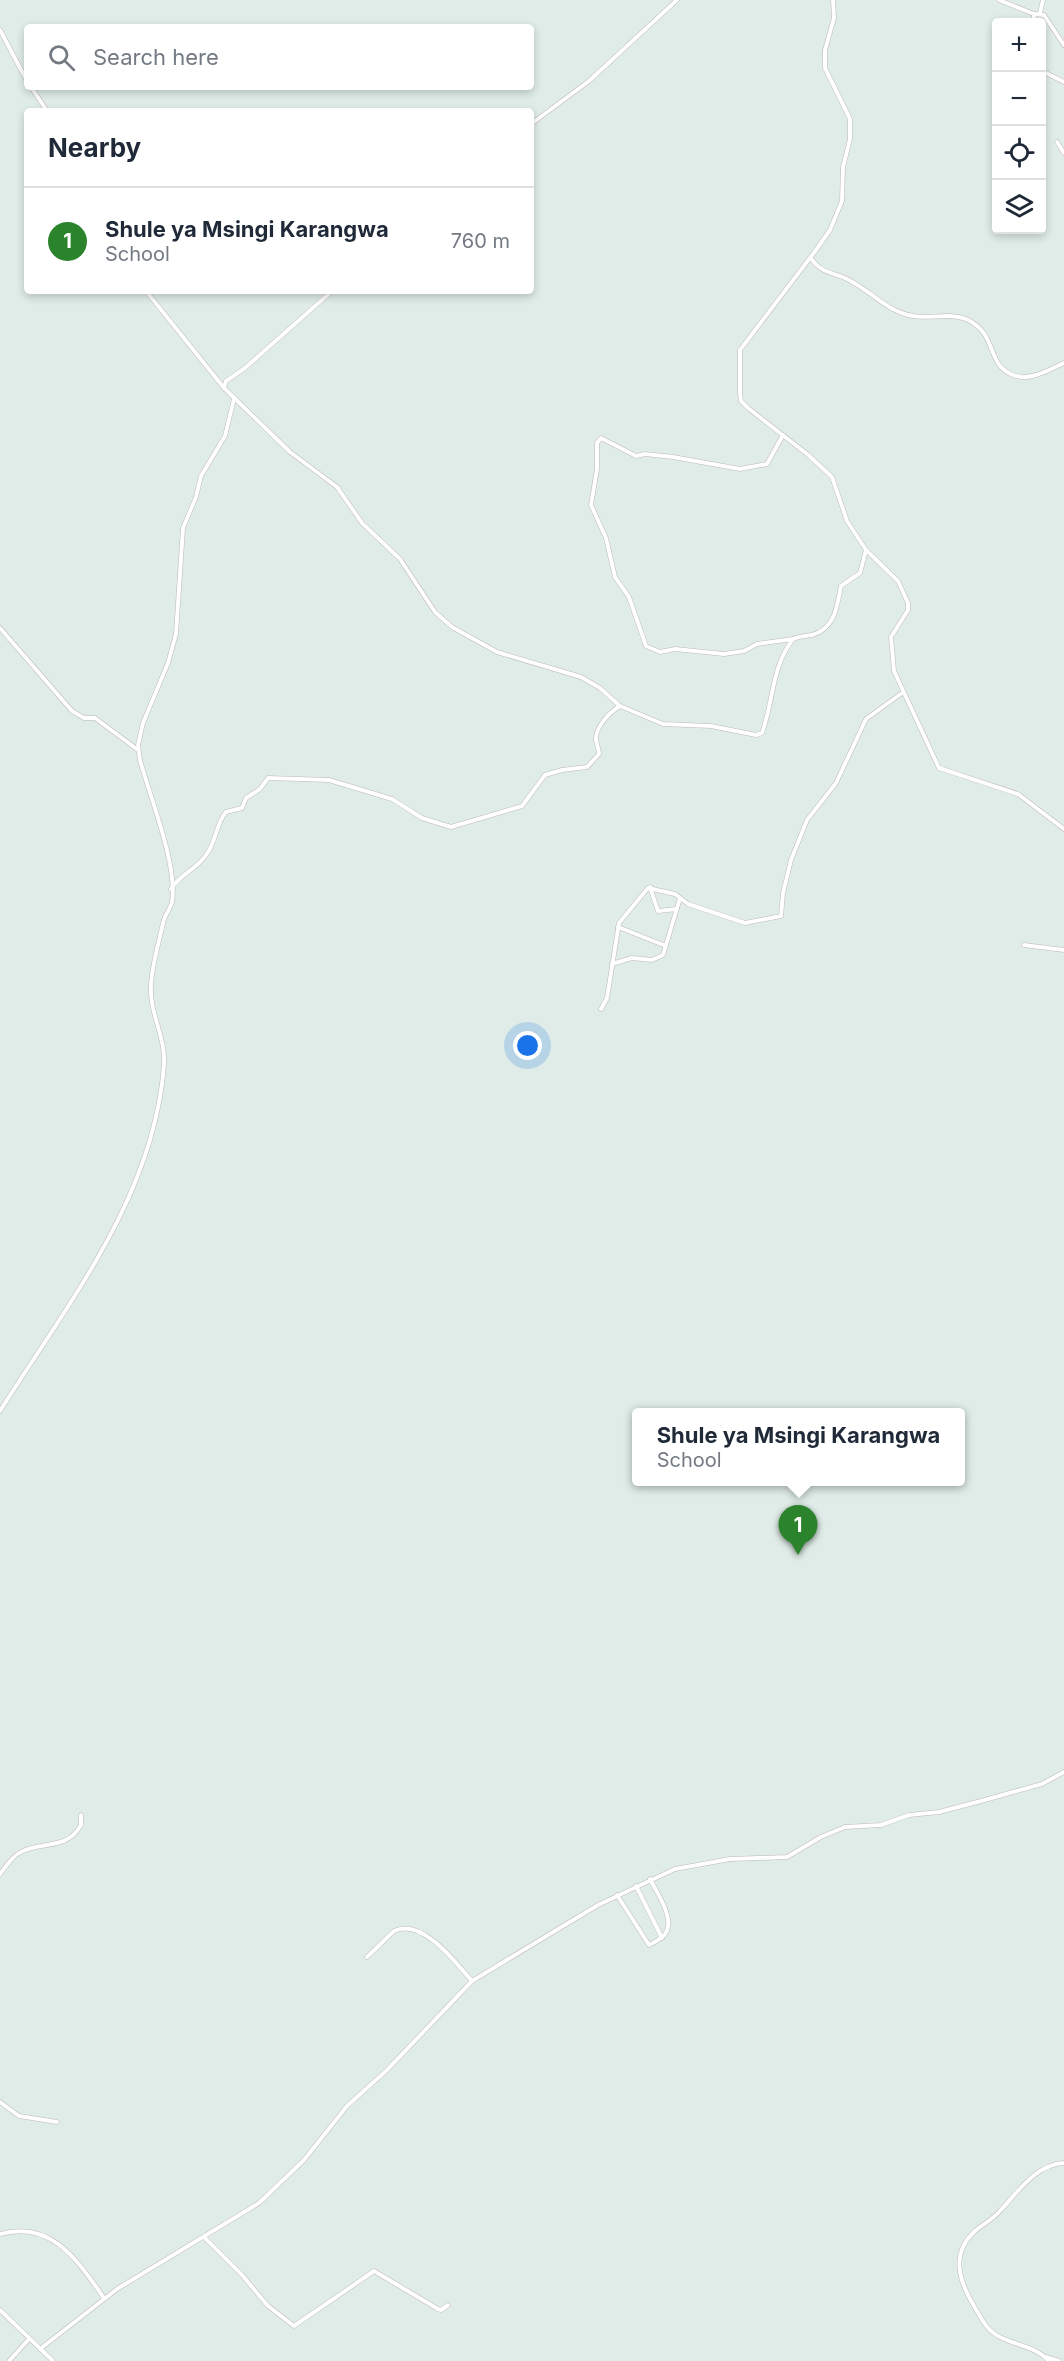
<!DOCTYPE html>
<meta charset="utf-8">
<style>
body{margin:0;font-family:Inter,sans-serif;background:#f6f6f7;color:#1f2937}
.controls{position:absolute;right:18px;top:18px;display:grid;overflow:hidden;border-radius:6px;box-shadow:0 3px 9px #0003}
.controls button{width:54px;height:54px;display:grid;place-items:center;padding:0;border:0;border-bottom:2px solid #e0e1e3;background:#fff;color:#1f2937;font:30px sans-serif}
.you{position:absolute;left:528px;top:1046px;width:21px;height:21px;margin:-15px;border:4px solid #fff;border-radius:50%;background:#1a73e8;box-shadow:0 0 0 9px #1a73e833}
.badge{display:grid;place-items:center;width:39px;height:39px;border-radius:50%;background:#2b832c;color:#fff;font-size:20px;font-weight:700}
.pin{position:absolute;translate:-50% -50px;filter:drop-shadow(0 2px 3px #0008)}
.pin::after{content:'';position:absolute;top:32px;width:21px;height:18px;background:inherit;clip-path:polygon(0 0,100% 0,50% 100%)}
.popup{position:absolute;left:632px;top:1408px;width:333px;height:78px;box-sizing:border-box;display:grid;place-content:center;border-radius:6px;background:#fff;filter:drop-shadow(0 2px 4px #0005);font-size:20px;white-space:nowrap;color:#747a83}
.popup b{font-size:22px;color:#1f2937}
.popup::after{content:'';position:absolute;left:50%;top:100%;margin-left:-12px;border:12px solid transparent;border-top-color:#fff}
.list{margin:0;padding:0;list-style:none}
h2{display:flex;justify-content:space-between;align-items:center;height:78px;margin:0;padding:0 24px;font-size:26px}
h2 small{font-size:20px;font-weight:400;color:#747a83}
.list li{display:grid;grid-template-columns:39px 1fr auto;gap:18px;align-items:center;box-sizing:border-box;height:108px;padding:0 24px;border-top:2px solid #e0e1e3}
.list b{display:block;font-size:22px;white-space:nowrap}
.list p{margin:0;font-size:20px;white-space:nowrap;color:#747a83}
.list em{font-size:20px;font-style:normal;color:#747a83}
.icon{flex:none;width:33px;height:33px;fill:none;stroke:currentColor;stroke-width:2;stroke-linecap:round;stroke-linejoin:round}
.map{position:relative;flex:none;width:1064px;height:2361px;overflow:hidden}
.search{position:absolute;background:#fff;box-shadow:0 3px 9px #0003;left:24px;top:24px;width:510px;height:66px;display:flex;align-items:center;gap:15px;box-sizing:border-box;padding:0 21px;border-radius:6px;color:#747a83;font-size:22px}
.panel{position:absolute;background:#fff;box-shadow:0 3px 9px #0003;left:24px;top:108px;width:510px;height:186px;border-radius:6px}
.map>svg:first-child{display:block}
</style>
<div class="map">
<svg width="1064" height="2361" viewBox="0 0 1064 2361">
<rect width="100%" height="100%" fill="#dfece7"/>
<g fill="none" stroke-linecap="round" stroke-linejoin="round">
<g stroke="#bfb7bc" stroke-width="5">
<g id="street">
<path d="M833,0L834,18L825,50V68L850,119V139L843,167L842,201L830,230L816,250L740,350V394L741,401L748,408L807,454L832,477L847,521L866,550L898,581L908,603V610L891,637L894,671L939,768L1018,794L1064,829"/>
<path d="M999,0L1034,14V22"/>
<path d="M1040,13L1043,0"/>
<path d="M1034,14L1044,15L1064,45"/>
<path d="M0,30L27,81"/>
<path d="M1042,71L1064,82"/>
<path d="M31,87L47,111"/>
<path d="M531,124L589,81L677,0"/>
<path d="M1057,142L1064,153"/>
<path d="M811,258C821,274 834,272 849,280C872,292 886,311 913,316C930,319 952,312 968,320C999,335 985,367 1016,376C1031,381 1050,369 1064,363"/>
<path d="M146,291L224,388L290,452L337,487L362,523L400,559L435,612L452,627L497,652L581,677L600,688L620,706L663,724L711,726L756,735L762,733C774,700 771,668 793,639C799,636 806,636 812,635C836,628 837,605 841,586L860,573L866,550"/>
<path d="M224,388L226,381L245,368L332,291"/>
<path d="M783,435L767,464L740,469L673,457L645,454L636,456L601,438L597,443V469L591,505L606,538L615,577L629,597L646,646L660,652L675,649L724,654L744,651L757,644L793,639"/>
<path d="M0,628L72,711L84,718H95L138,750"/>
<path d="M650,887L658,911L677,909"/>
<path d="M171,889C179,875 197,869 206,855C217,841 215,825 226,812L242,808L246,798L260,789L268,778L329,780L392,799L422,818L451,827L522,806L545,775L562,770L587,767L599,754C599,750 597,745 596,740C595,727 610,712 620,706"/>
<path d="M618,927L666,946"/>
<path d="M1024,945L1064,950"/>
<path d="M612,964L632,958L652,960L663,955L680,898"/>
<path d="M601,1009L607,998L619,923L648,888L675,894L688,904L745,923L781,916L783,893L791,860L807,820L836,783L866,719L902,693"/>
<path d="M0,1411C68,1303 154,1197 164,1065C166,1037 149,1013 151,985C152,964 159,943 163,923C165,915 170,909 172,902C178,866 150,797 140,760L138,745L143,723L168,663L176,634L183,528L196,497L201,476L225,436L234,399"/>
<path d="M0,1874C7,1865 13,1855 23,1851C44,1841 67,1850 81,1825V1815"/>
<path d="M636,1886L662,1938"/>
<path d="M617,1895L649,1945C654,1942 662,1939 665,1934C676,1920 657,1893 650,1879"/>
<path d="M367,1957L394,1931C422,1917 456,1963 472,1981"/>
<path d="M0,2102L19,2116L57,2122"/>
<path d="M0,2234C52,2220 77,2260 104,2298"/>
<path d="M204,2237L242,2275L268,2306L294,2326L374,2271L438,2309L441,2310L448,2305"/>
<path d="M0,2310L53,2361"/>
<path d="M40,2349L117,2289L259,2203L304,2160L347,2106L387,2070L472,1981L598,1905L675,1869L730,1859L787,1857L821,1837L845,1827L881,1825L909,1815L939,1812L981,1801L1042,1784L1064,1772"/>
<path d="M1046,2357L1059,2361"/>
<path d="M9,2361L29,2339"/>
<path d="M1049,2361C1035,2346 1017,2346 1000,2337C987,2331 981,2318 974,2306C959,2281 950,2254 975,2231C983,2224 992,2220 1000,2211C1017,2193 1036,2164 1064,2163"/>
</g>
</g>
<use href="#street" stroke="#fff" stroke-width="4"/>
</g>
</svg>
<div class="controls">
<button>+</button>
<button>−</button>
<button><svg class="icon" aria-label="locate" viewBox="0 0 24 24"><circle cx="12" cy="12" r="6"/><path d="M12 2v4M12 18v4M2 12h4M18 12h4"/></svg></button>
<button><svg class="icon" aria-label="layers" viewBox="0 0 24 24"><path d="M12 4l9 5-9 5-9-5zM3 14l9 5 9-5"/></svg></button>
</div>
<div class="you"></div>
<div class="pin badge" style="left:798px;top:1555px">1</div>
<div class="popup"><b>Shule ya Msingi Karangwa</b>School</div>
<div class="search"><svg class="icon" aria-label="search" viewBox="0 0 24 24"><circle cx="10" cy="10" r="6"/><path d="M15 15l6 6"/></svg>Search here</div>
<section class="panel">
<h2>Nearby<small></small></h2>
<ul class="list">
<li><span class="badge">1</span><div><b>Shule ya Msingi Karangwa</b><p>School</p></div><em>760 m</em></li>
</ul>
</section>
</div>
